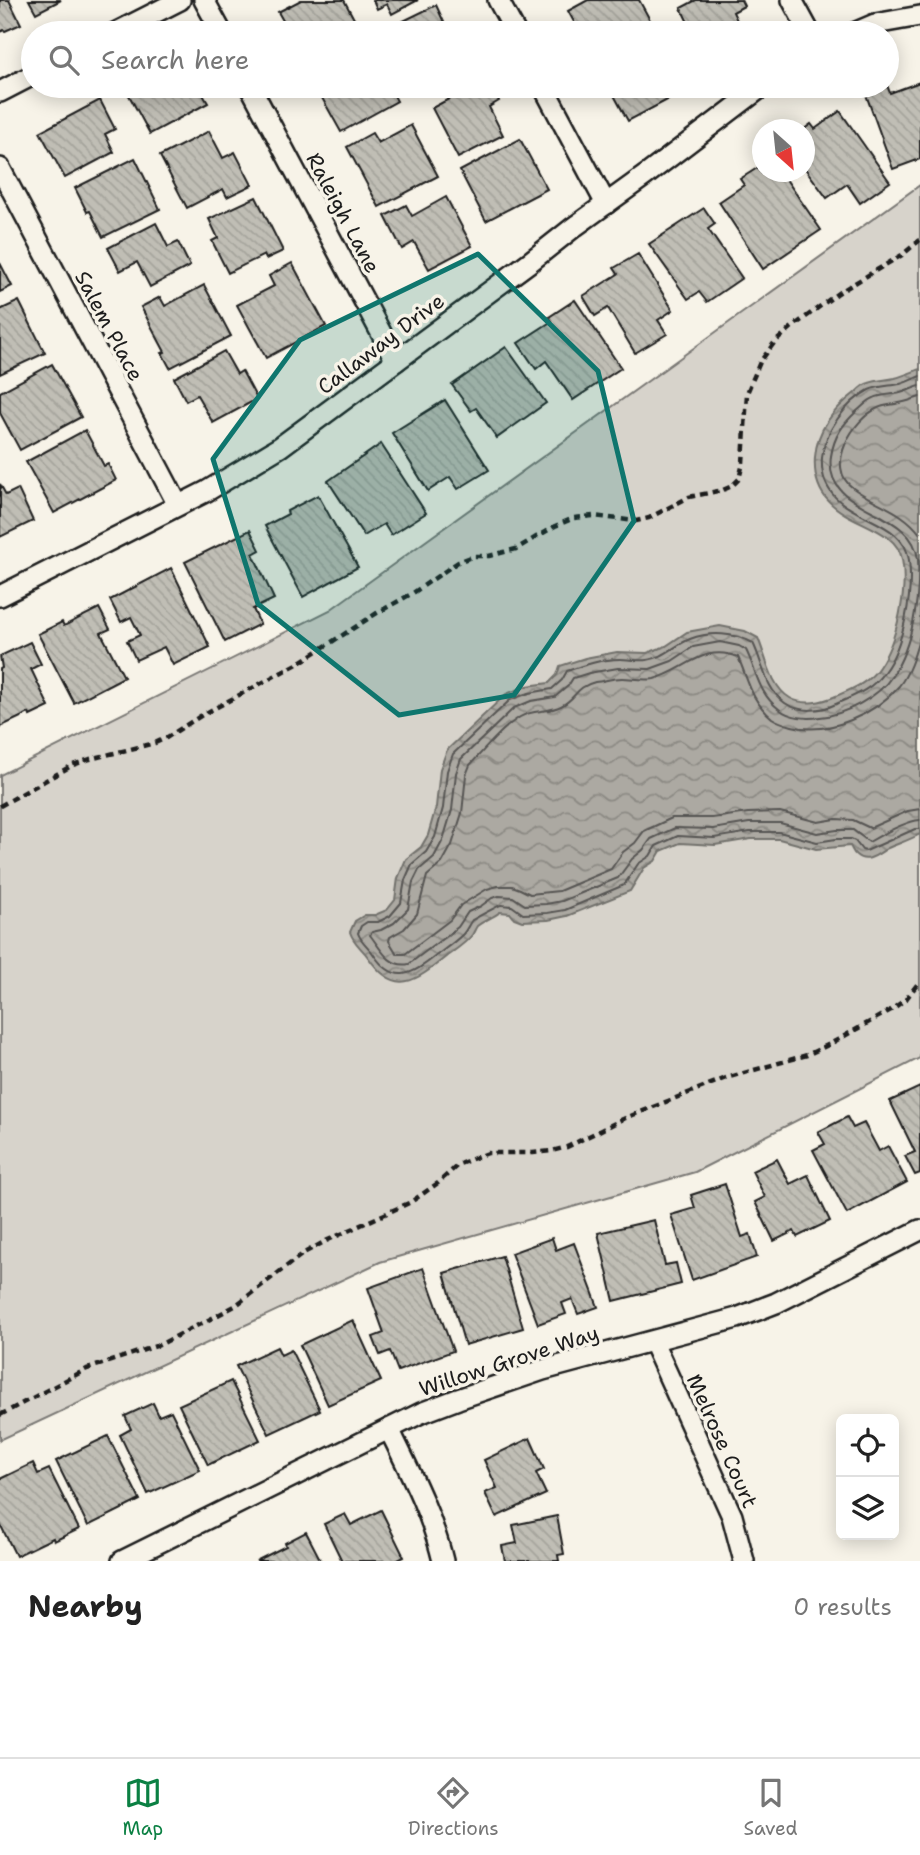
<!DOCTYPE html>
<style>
body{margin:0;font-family:"Shantell Sans",sans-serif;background:#f2f2f2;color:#222}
.controls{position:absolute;right:21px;bottom:21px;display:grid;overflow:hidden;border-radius:10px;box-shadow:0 4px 18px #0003}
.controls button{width:63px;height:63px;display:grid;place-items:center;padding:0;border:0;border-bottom:2px solid #e0e0e0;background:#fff;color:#222;font:35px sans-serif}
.compass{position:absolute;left:752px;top:119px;width:63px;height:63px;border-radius:50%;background:#fff;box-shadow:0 4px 18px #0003;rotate:153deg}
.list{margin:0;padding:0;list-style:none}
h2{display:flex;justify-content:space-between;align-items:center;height:91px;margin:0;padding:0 28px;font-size:30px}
h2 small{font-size:23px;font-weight:400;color:#767676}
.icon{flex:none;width:38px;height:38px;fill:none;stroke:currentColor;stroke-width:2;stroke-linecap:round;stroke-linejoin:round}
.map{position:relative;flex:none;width:920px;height:1561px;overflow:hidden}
.search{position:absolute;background:#fff;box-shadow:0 4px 18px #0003;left:21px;right:21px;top:21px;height:77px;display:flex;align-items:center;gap:18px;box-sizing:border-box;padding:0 24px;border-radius:38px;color:#767676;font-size:26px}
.sheet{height:196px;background:#fff}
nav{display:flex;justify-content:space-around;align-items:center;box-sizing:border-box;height:98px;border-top:2px solid #e0e0e0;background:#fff;font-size:19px;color:#767676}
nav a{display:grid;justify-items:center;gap:4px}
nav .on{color:#0b8043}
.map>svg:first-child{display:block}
</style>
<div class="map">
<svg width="920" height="1561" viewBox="0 0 920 1561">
<defs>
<pattern id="water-waves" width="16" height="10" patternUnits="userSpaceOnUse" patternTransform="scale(1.75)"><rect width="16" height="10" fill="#aca9a2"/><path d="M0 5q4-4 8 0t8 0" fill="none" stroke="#8b8983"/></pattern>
<pattern id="building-back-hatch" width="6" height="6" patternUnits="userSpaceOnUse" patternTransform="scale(1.75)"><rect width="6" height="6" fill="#c0beb5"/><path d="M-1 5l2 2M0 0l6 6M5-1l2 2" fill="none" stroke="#a4a39b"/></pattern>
</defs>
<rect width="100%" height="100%" fill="#f7f3e8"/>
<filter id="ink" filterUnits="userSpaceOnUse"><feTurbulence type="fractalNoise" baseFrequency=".0143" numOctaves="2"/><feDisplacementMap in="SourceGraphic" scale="14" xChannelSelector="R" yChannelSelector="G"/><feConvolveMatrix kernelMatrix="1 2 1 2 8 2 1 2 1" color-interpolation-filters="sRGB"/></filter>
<g filter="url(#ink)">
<path fill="#d7d3cb" stroke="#7a7874" stroke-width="2" d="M920,185V1058L695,1172L380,1262L0,1440V775L330,610Z"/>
<path fill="url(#water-waves)" stroke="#72716c" stroke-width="2" d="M920,369V834C910,840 899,843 888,848C879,853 867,865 856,855C853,853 852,849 850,846L816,849L779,839H751L715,845L680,843L661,851L655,861L644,868L630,891L567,916L548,920L522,921L514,918L510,913L500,912C494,917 481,922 477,926C475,929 474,932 472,935C466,943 455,950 447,956C416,981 396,998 368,957C361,947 354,944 350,932L355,921L365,915H375L387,910L395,900L398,878L406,859L421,847L428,835L436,807L440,769L447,750L506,694L527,686L549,683L557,675L560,666L585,658L617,652L647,653L666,646L687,632L720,626L745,631L758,638C766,657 771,687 790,698C804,706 823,702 836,696C852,689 870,682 879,667C897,641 908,590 902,559C893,515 810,529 815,457C817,429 834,409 856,392C860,388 864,384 869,383C877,380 886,380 895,378C903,376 912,372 920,369Z"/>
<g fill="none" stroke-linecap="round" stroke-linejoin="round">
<g stroke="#565452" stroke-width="2">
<path d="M920,376C913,379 907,382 900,384C890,386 878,386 869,390C846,402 824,432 822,458C818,524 903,510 909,560C913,592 904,646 884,672C873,689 854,696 836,704C822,711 799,713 785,703C765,689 763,663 753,643C734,633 711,631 690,639C675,645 664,658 647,660C638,661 629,659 620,659C602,659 584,665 567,671L562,680L552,689L529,693L510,700L453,754L447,771L443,808L435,837L426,852L412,864L405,880L401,903L390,916L378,922H367L361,926L358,933C361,942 369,947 374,955C395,986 413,974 437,955C446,948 455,942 463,934C467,930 468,925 472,920C474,919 499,905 501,905C503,905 510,906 512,906L523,914L547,913L565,910L624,885L638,864L650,856L656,846L678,836L714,838L750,832H779L817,842L836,839H851L855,841L862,850L866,851L915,829H920"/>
<path d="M920,386C913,388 907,391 900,393C892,395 881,394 874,398C868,400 862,407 857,411C843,424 834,436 831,456C823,516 912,505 918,559C920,596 913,645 892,676C879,697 844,715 820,717C807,719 790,718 779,709C758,693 757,672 746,650L739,646L720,642L693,647L672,661L650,669L618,668L589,673L573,678L568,686L555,697L531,701L514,708L461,759L456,773L452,810L443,840L434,857L419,870L413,882L408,909L394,923L381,930L372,932L370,935C381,949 389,968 409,964L458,927L468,912L481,906L492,898L499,896L513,897L525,905L546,904L562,901L618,878L632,859L643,850L651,839L675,828L713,829L749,823H780L817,833L837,830H853L869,842C881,835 906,821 920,820"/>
<path d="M920,397C913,399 906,402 899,403C893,405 884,405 878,408C853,419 824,467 853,488C876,505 903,510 920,534"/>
<path d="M920,636C915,653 910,672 899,686C875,714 829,736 792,726C785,724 778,722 772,718C750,699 749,682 738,657C703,643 685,671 654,679C643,681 632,678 622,678C613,678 604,681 595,682C575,687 577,698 561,706C548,713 533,709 520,717C502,728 484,750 470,765L466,775L462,813L452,845L442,863L427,876L417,914L404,929L390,937L389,941L397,954H405L450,920L461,905L487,889L498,886H512L520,889L530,894L559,891L611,869L623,852L635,843L644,831L672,818H712L748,813L780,812L818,822L836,819L853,820L870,828L908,811L920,809"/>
</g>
</g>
<g fill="url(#building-back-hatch)" stroke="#1c1c1c" stroke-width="2">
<path d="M0,0H9L21,24L5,31L4,30L0,32Z"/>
<path d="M29,0H61L36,13Z"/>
<path d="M301,0H344L361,32L290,33L278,12Z"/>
<path d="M373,0H418L392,14L387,4L377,9Z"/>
<path d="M588,0H639L655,29L647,33H580L568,11Z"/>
<path d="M696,0H741L744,6L733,12L743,33H693L681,8Z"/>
<path d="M436,5L449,33H392L389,28Z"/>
<path d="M920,82V159L893,169L864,89L872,86L887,85L890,93Z"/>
<path d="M124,86H183L184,87L187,86H198L208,103L150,134Z"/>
<path d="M327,86H389L397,101L341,132L322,98L331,93Z"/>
<path d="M463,86H491L499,101L489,107L503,135L458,158L432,108L466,90Z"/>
<path d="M609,86H668L673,97L628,121Z"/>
<path d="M100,100L115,129L105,134L114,152L65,178L40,132Z"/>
<path d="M840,111L890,182L860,203L847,184L827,198L804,167L803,130L811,124L815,129Z"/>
<path d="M411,125L438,176L379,207L347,147L372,133L378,143Z"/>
<path d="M209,131L223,158L235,152L252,185L227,197L223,189L187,208L160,156Z"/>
<path d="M520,139L547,189L486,221L460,171Z"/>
<path d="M135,158L160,209L103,237L90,211L87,212L75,188Z"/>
<path d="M762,165V172H781L821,230L763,269L719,202L744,185L740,179Z"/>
<path d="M256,197L283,251L266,259L264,255L228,273L212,241L218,238L209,219Z"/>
<path d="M446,197L472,246L429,269L414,242L402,249L385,216L406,205L412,216Z"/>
<path d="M704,208L715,224L708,229L742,278L707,302L699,292L688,299L649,244Z"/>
<path d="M156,223L168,247L178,242L190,266L150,287L137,262L120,271L108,248Z"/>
<path d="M638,254L673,310L658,320L667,334L635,353L608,308L595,316L583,296L618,274L614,268Z"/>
<path d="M0,263L12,286L0,292Z"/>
<path d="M292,263L326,326L266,358L237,305L274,286L269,276Z"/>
<path d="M204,285L231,336L170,368L162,353L165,352L141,307L160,297L165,306Z"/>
<path d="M575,300L621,368L573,400L546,361L536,369L518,343L552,321L549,317Z"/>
<path d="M19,301L45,353L0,374V310Z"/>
<path d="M506,347L546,403L497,438L476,408L471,411L452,385Z"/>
<path d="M224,351L237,374L242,371L257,399L213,423L197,395L186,401L174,378Z"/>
<path d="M52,364L81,417L20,450L0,413V392Z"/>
<path d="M445,400L489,470L458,489L450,477L428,491L392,433Z"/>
<path d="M85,430L104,466L108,464L116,480L54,513L26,462Z"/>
<path d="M381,444L426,513L391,535L384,524L364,536L328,481Z"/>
<path d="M0,484L6,495L18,489L33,521L0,537Z"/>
<path d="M318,495L358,567L303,597L265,526L288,514L287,511Z"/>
<path d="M250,530L260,550L253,554L274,599L253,609L260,624L225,642L185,562Z"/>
<path d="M171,568L210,647L173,665L164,647L136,660L127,641L140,635L131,617L121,622L110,600Z"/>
<path d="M99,608L110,629L101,633L124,677L74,703L38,634L62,622L64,626Z"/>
<path d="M30,642L41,664L31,669L49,707L30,716L29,713L0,727V669L2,668L0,656Z"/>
<path d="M920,1087V1173L915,1175L905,1156L915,1152L890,1101Z"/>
<path d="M847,1117L853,1128L864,1123L879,1151L888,1146L907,1182L847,1214L813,1150L825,1144L818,1132Z"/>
<path d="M777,1159L790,1184L808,1175L830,1221L797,1237L794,1231L774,1241L755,1202L765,1197L752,1171Z"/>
<path d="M725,1184L742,1237L750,1234L757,1257L692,1280L671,1215L695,1208L691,1195Z"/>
<path d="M654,1220L665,1265L676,1263L681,1284L614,1301L598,1233Z"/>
<path d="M552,1238L556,1250L574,1243L598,1307L578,1314L572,1299L562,1303L566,1314L538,1324L511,1253Z"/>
<path d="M502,1256L523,1328L465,1345L444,1273Z"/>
<path d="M423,1268L453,1351L398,1371L390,1351L380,1355L373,1337L384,1333L368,1288Z"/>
<path d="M353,1320L381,1381L328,1405L300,1345Z"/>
<path d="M277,1347L281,1355L291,1350L320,1410L269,1434L236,1366Z"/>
<path d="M231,1381L260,1440L208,1465L179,1405Z"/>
<path d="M153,1403L159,1416L171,1411L200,1470L148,1494L120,1435L131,1429L125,1416Z"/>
<path d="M108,1436L140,1500L88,1526L56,1461Z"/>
<path d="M530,1438L544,1469L536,1473L546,1494L496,1517L485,1493L497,1488L484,1460Z"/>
<path d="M33,1463L38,1474L49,1469L79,1529L54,1541L53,1538L16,1556L0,1524V1479Z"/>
<path d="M381,1510L404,1557L396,1561H342L324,1524L345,1514L351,1525Z"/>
<path d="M557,1516L564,1554L558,1555L559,1561H505L502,1546L517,1543L513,1525Z"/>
<path d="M306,1532L321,1561H256L286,1546L285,1543Z"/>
</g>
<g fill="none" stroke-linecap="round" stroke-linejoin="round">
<g stroke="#1c1c1c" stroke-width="24">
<g id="street">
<path d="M204,0L222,33"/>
<path d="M498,0L516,33"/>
<path d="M792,0L810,33"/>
<path d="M115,33L180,0"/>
<path d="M854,33L875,24L920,16"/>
<path d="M250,86L396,361"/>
<path d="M543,86L606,204"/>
<path d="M0,92L33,75"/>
<path d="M0,168L178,505"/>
<path d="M0,596L207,491L280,447L531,261L574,227L646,175L763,86"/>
<path d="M653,1342L732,1516L744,1561"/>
<path d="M389,1429C410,1472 432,1514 443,1561"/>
<path d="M122,1561L421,1413L458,1399L543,1370L737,1318L776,1303L920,1230"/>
</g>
</g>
<g stroke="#1c1c1c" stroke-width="4.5" stroke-dasharray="7 5" stroke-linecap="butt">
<path d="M0,806L73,765L90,759L155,743L166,738L202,715L299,663L377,613L413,593L458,562L474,556H489L516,549L555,526L574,518L593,516L636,521L649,518L689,497L723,490L732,486L739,479L743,463L747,393L760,362L774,343L791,328L838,293L902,255L920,240"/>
<path d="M0,1415L87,1369L159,1345L214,1317L235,1306L304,1253L326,1241L411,1202L438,1183L459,1164L488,1153H533L552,1151L567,1147L623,1119L726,1078L807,1055L830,1044L891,1010L906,999L920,981"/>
</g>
<use href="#street" stroke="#f7f3e8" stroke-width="19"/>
</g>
</g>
<path fill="#0f766e" fill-opacity="0.2" stroke="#0f766e" stroke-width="5" stroke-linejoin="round" d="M478,254L598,371L634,521L514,695L399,715L258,604L213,459L300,340Z"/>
<g text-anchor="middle" stroke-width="7" stroke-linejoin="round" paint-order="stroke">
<g font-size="21" fill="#1c1c1c" stroke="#f7f3e8">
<text transform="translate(343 213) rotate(62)" y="7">Raleigh Lane</text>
<text transform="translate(109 326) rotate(62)" y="7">Salem Place</text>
<text transform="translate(381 344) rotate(-37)" y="7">Callaway Drive</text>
<text transform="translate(509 1361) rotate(-18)" y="7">Willow Grove Way</text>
<text transform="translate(722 1441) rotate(66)" y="7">Melrose Court</text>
</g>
</g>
</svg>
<div class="controls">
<button><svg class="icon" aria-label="locate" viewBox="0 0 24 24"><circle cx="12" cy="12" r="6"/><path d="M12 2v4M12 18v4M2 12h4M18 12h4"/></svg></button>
<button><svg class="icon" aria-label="layers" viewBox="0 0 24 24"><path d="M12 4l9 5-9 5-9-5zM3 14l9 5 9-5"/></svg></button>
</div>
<svg class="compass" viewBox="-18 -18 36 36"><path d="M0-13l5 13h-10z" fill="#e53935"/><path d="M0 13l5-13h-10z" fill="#767676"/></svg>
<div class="search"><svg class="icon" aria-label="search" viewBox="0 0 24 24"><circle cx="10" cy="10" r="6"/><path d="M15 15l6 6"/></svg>Search here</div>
</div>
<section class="sheet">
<h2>Nearby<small>0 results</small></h2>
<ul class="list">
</ul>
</section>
<nav>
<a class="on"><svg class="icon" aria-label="map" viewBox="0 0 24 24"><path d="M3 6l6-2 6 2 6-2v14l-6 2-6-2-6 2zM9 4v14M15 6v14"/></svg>Map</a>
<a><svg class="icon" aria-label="directions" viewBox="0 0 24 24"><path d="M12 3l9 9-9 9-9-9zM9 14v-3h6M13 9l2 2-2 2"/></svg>Directions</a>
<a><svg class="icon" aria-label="saved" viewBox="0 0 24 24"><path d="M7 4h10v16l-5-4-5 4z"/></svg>Saved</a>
</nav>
